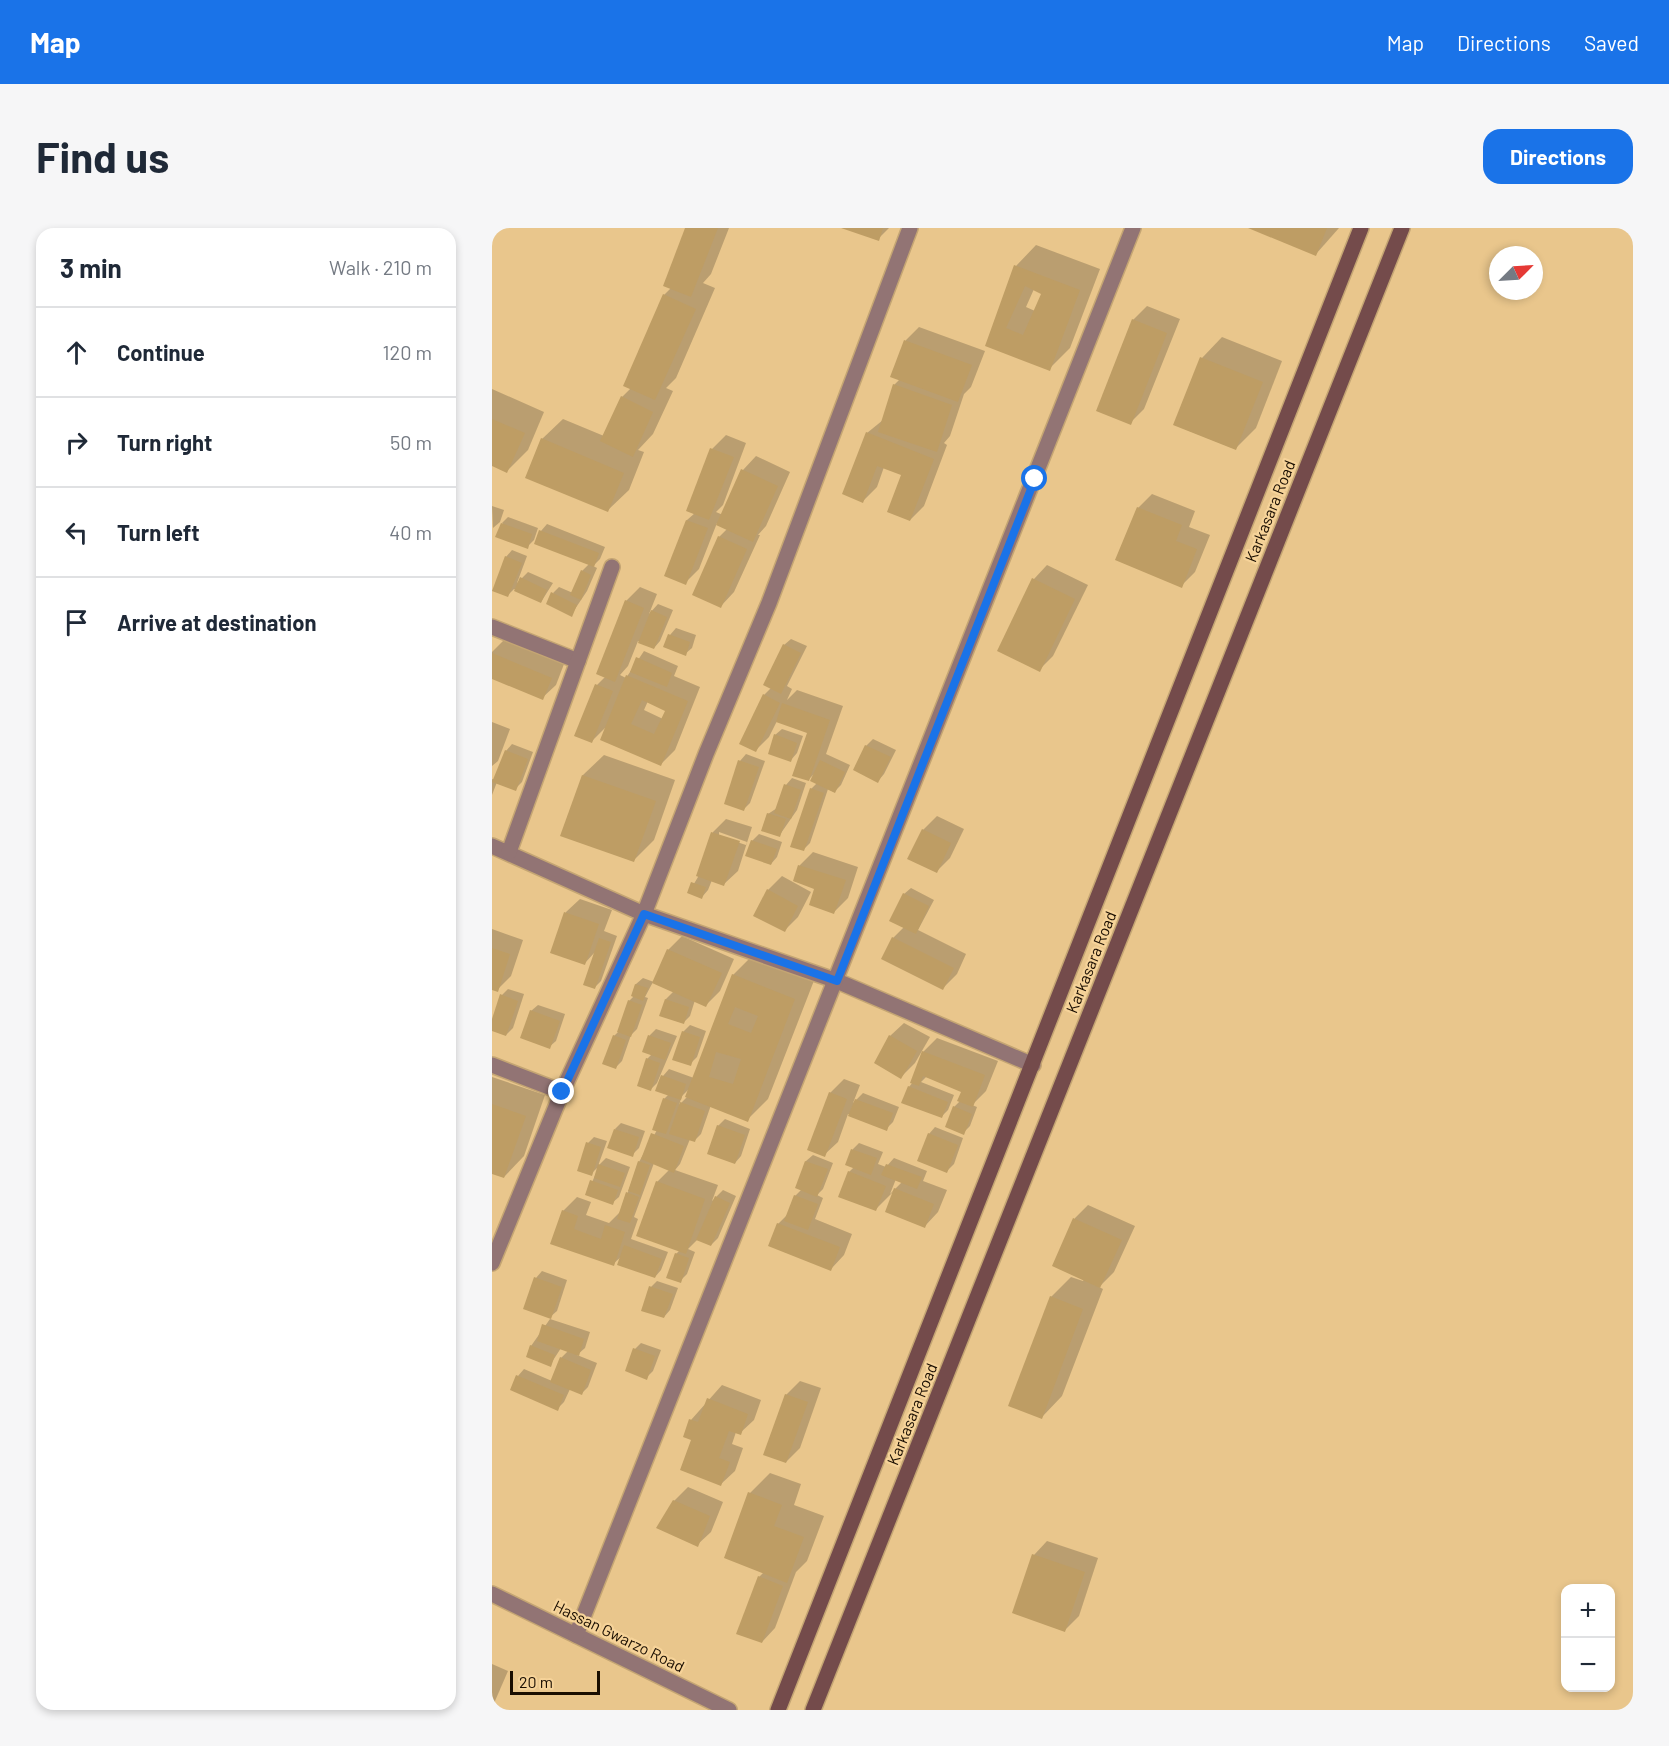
<!DOCTYPE html>
<meta charset="utf-8">
<style>
body{margin:0;font-family:Barlow,sans-serif;background:#f6f6f7;color:#1f2937}
.controls{position:absolute;right:18px;bottom:18px;display:grid;overflow:hidden;border-radius:12px;box-shadow:0 3px 9px #0003}
.controls button{width:54px;height:54px;display:grid;place-items:center;padding:0;border:0;border-bottom:2px solid #e0e1e3;background:#fff;color:#1f2937;font:30px sans-serif}
.compass{position:absolute;left:997px;top:18px;width:54px;height:54px;border-radius:50%;background:#fff;box-shadow:0 3px 9px #0003;rotate:66deg}
.scale{position:absolute;left:18px;bottom:15px;width:90px;box-sizing:border-box;padding-left:6px;border:3px solid #1a0e00;border-top:0;font-size:16px;line-height:21px;white-space:nowrap;color:#1a0e00;-webkit-text-stroke:4px #f6d399;paint-order:stroke}
.stop{position:absolute;width:18px;height:18px;margin:-14px;border:4px solid #1a73e8;border-radius:50%;background:#fff}
.stop.end{background:#1a73e8;border-color:#fff;box-shadow:0 2px 6px #0008}
.list{margin:0;padding:0;list-style:none}
h2{display:flex;justify-content:space-between;align-items:center;height:78px;margin:0;padding:0 24px;font-size:26px}
h2 small{font-size:20px;font-weight:400;color:#747a83}
.list li{display:grid;grid-template-columns:39px 1fr auto;gap:18px;align-items:center;box-sizing:border-box;height:90px;padding:0 24px;border-top:2px solid #e0e1e3}
.list b{display:block;font-size:22px;white-space:nowrap}
.list em{font-size:20px;font-style:normal;color:#747a83}
.icon{flex:none;width:33px;height:33px;fill:none;stroke:currentColor;stroke-width:2;stroke-linecap:round;stroke-linejoin:round}
.map{position:relative;flex:none;width:1141px;height:1482px;overflow:hidden;border-radius:18px}
header{display:flex;align-items:center;gap:36px;box-sizing:border-box;height:84px;padding:0 30px;background:#1a73e8;color:#fff}
header strong{font-size:28px}
nav{display:flex;gap:33px;margin-inline-start:auto;font-size:21px}
.intro{display:flex;align-items:center;justify-content:space-between;box-sizing:border-box;height:144px;padding:0 36px}
h1{margin:0;font-size:42px}
.button{padding:15px 27px;border-radius:18px;background:#1a73e8;color:#fff;font-size:21px;font-weight:700}
main{display:flex;gap:36px;padding:0 36px}
aside{flex:1;background:#fff;border-radius:18px;box-shadow:0 3px 9px #0003}
.map>svg:first-child{display:block}
</style>
<header>
<strong>Map</strong>
<nav><a>Map</a><a>Directions</a><a>Saved</a></nav>
</header>
<div class="intro"><h1>Find us</h1><a class="button">Directions</a></div>
<main>
<aside>
<h2>3 min<small>Walk · 210 m</small></h2>
<ul class="list">
<li><svg class="icon" aria-label="ahead" viewBox="0 0 24 24"><path d="M12 20V5M6 11l6-6 6 6"/></svg><div><b>Continue</b></div><em>120 m</em></li>
<li><svg class="icon" aria-label="right" viewBox="0 0 24 24"><path d="M7 20v-9h11M14 6l5 5-5 5"/></svg><div><b>Turn right</b></div><em>50 m</em></li>
<li><svg class="icon" aria-label="left" viewBox="0 0 24 24"><path d="M17 20v-9H6M10 6l-5 5 5 5"/></svg><div><b>Turn left</b></div><em>40 m</em></li>
<li><svg class="icon" aria-label="arrive" viewBox="0 0 24 24"><path d="M6 21V4h12l-3 4 3 4H6"/></svg><div><b>Arrive at destination</b></div></li>
</ul>
</aside>
<div class="map">
<svg width="1141" height="1482" viewBox="0 0 1141 1482">
<rect width="100%" height="100%" fill="#e9c68c"/>
<g fill="#0003" fill-rule="evenodd">
<path d="M195,0H237L219,46L211,55L223,60L184,150L174,160L181,163L161,206L146,222L152,224L137,262L116,282L50,211L71,191L112,208L130,169L139,160L172,67L180,59Z"/>
<path d="M352,0H397L386,11Z"/>
<path d="M760,0H847L824,26Z"/>
<path d="M544,17L608,41L578,120L557,141L495,117L524,38ZM542,61L551,65L543,83L534,79Z"/>
<path d="M655,78L688,91L652,181L638,195L641,92Z"/>
<path d="M427,99L493,123L479,159L472,166L458,208L452,215L455,217L432,278L418,292L411,246L392,239L385,259L371,273L375,205L391,192L402,157L408,151L400,148L414,112Z"/>
<path d="M730,109L790,133L764,200L743,221L683,197L710,130Z"/>
<path d="M0,161L52,184L36,222L15,243L0,236Z"/>
<path d="M234,207L254,215L231,277L224,284L231,287L251,242L264,228L298,244L274,298L266,307H268L242,364L229,378L227,309L236,300L225,295L207,341L193,355L174,348L195,292L203,285L220,221Z"/>
<path d="M660,266L703,283L697,299L718,307L703,344L689,358L646,280Z"/>
<path d="M0,278L12,282L8,294L1,300Z"/>
<path d="M16,289L46,300L42,312L35,319L10,295Z"/>
<path d="M55,296L113,319L108,331L101,338L105,340L95,363L79,387L61,365L67,359L81,365L90,343L97,336L49,303Z"/>
<path d="M20,322L35,328L25,355L36,344L61,355L49,374L22,361L16,367L14,329Z"/>
<path d="M555,337L596,357L561,428L547,442L542,351Z"/>
<path d="M148,359L165,366L157,386L166,376L181,382L168,413L162,420L146,413L136,438L128,447L134,450L152,423L186,438L182,448L208,459L183,522L169,536L115,498L99,514L105,457L113,449L134,373ZM156,473L175,482L171,491L152,482Z"/>
<path d="M184,400L204,407L200,420L193,426L178,407Z"/>
<path d="M13,411L72,436L64,457L50,470L0,449V424Z"/>
<path d="M299,411L315,418L295,458L300,461L295,472L305,462L351,478L334,526L358,537L349,557L342,564L336,561L318,615L312,621L319,561L325,555L323,545L317,551V504L285,493L277,509L264,522L272,467L280,459L292,417Z"/>
<path d="M0,494L18,501L6,533L0,538Z"/>
<path d="M290,501L311,508L305,525L299,532L283,507Z"/>
<path d="M381,511L404,522L392,546L386,553L374,518Z"/>
<path d="M20,516L41,524L30,554L23,561L5,554L0,567V551L3,552L14,523Z"/>
<path d="M254,526L273,533L258,575L252,581L248,533Z"/>
<path d="M112,527L183,552L162,612L141,633L70,607L91,547Z"/>
<path d="M300,550L314,555L305,582L287,608L276,586L285,580L294,557Z"/>
<path d="M445,588L472,601L458,630L444,644L431,602Z"/>
<path d="M234,591L260,599L246,643L232,656L220,652L216,662L210,669L197,664L206,649L221,604ZM227,604L255,614L254,617L227,608Z"/>
<path d="M267,606L290,614L285,629L279,636L260,613Z"/>
<path d="M321,624L366,639L356,670L342,684L324,660L302,653L308,637Z"/>
<path d="M290,648L319,664L306,689L292,703L276,662Z"/>
<path d="M419,660L442,672L426,702L474,726L465,746L451,760L401,710L412,699V666Z"/>
<path d="M88,671L120,682L112,703L125,708L109,753L103,759V724L93,735L60,724L74,684Z"/>
<path d="M0,701L31,712L19,748L5,762L0,760Z"/>
<path d="M190,708L242,731L228,763L214,777L203,772L198,788L191,795L169,787L174,771L182,763L161,754L153,769L156,770L145,801L139,807L130,833L124,839L122,808L127,803L137,773L142,768L144,756L151,750L162,754L176,722Z"/>
<path d="M262,726L323,750L276,871L255,892L219,877L209,906L202,913L198,911L188,936L183,942L226,957L220,973L231,962L244,968L226,1010L219,1017L206,1011L196,1021L203,1024L195,1046L188,1053L184,1026L188,1022L165,954L178,941L162,935L142,989L146,991L139,1011L176,1024L169,1042L163,1049L130,1028L121,1036L60,1015L71,983L85,969L99,974L94,987L117,995L129,983L147,934L165,902L172,871L177,866L171,848L177,841L202,850L241,747ZM197,861L196,868L187,877L190,868Z"/>
<path d="M16,761L32,766L21,800L14,807L0,802V796L10,767Z"/>
<path d="M46,777L73,786L64,813L57,819L39,783Z"/>
<path d="M412,795L438,809L423,835L409,849L398,808Z"/>
<path d="M198,797L214,803L205,829L198,836L191,804Z"/>
<path d="M164,801L185,808L165,855L159,861L155,831L160,826L152,823L158,807Z"/>
<path d="M445,810L506,833L494,863L480,877L485,879L478,898L471,905L462,879L469,872L471,863L435,848L429,854L462,867L456,882L449,889L417,859L421,854L431,824Z"/>
<path d="M0,849L53,867L32,928L12,949L0,945Z"/>
<path d="M352,851L368,857L361,875L371,865L407,879L401,894L394,901L356,886L346,914L332,927L338,865Z"/>
<path d="M233,891L258,901L249,928L243,935L226,898Z"/>
<path d="M129,895L153,903L147,920L140,927L123,901Z"/>
<path d="M443,899L471,910L462,936L455,943L437,906Z"/>
<path d="M102,909L115,913L106,938L114,930L138,939L127,969L120,975L95,966L107,938L99,946L96,915Z"/>
<path d="M367,915L391,924L386,936L394,939L402,930L435,943L431,953L455,962L446,984L433,998L402,963L384,981L357,944L362,939L355,936L361,921ZM404,951L410,954L398,966Z"/>
<path d="M321,927L341,935L331,961L325,967L331,970L323,991L360,1006L352,1027L339,1041L286,996L296,986L303,968L310,961L314,933Z"/>
<path d="M596,977L643,998L622,1044L607,1059L611,1061L570,1168L550,1189L559,1069L579,1049L591,1053L592,1051L562,1037L583,990Z"/>
<path d="M50,1043L75,1052L65,1083L58,1089L44,1050Z"/>
<path d="M165,1053L186,1060L178,1082L172,1089L159,1059Z"/>
<path d="M58,1091L98,1104L93,1120L85,1127L105,1135L96,1159L90,1165L78,1161L72,1174L65,1181L26,1148L32,1141L60,1153L69,1130L76,1123L69,1120L58,1137L39,1118Z"/>
<path d="M149,1115L169,1122L161,1143L154,1150L143,1121Z"/>
<path d="M308,1153L329,1160L308,1220L294,1234V1167Z"/>
<path d="M230,1157L269,1172L262,1192L248,1205L244,1204L240,1216L251,1220L243,1243L229,1256L201,1212L199,1192Z"/>
<path d="M278,1245L309,1256L302,1277L332,1288L315,1333L304,1344L283,1400L270,1414L267,1349L272,1344L258,1265Z"/>
<path d="M196,1259L231,1274L219,1304L205,1317L182,1273Z"/>
<path d="M555,1313L606,1330L587,1388L573,1402L522,1384L542,1327Z"/>
<path d="M0,1436L16,1443L0,1480Z"/>
</g>
<g fill="#be9d64" fill-rule="evenodd">
<path d="M193,0H226L199,69L171,58Z"/>
<path d="M349,0H391L387,13Z"/>
<path d="M756,0H835L824,28Z"/>
<path d="M522,37L588,62L558,143L493,118ZM533,58L549,66L531,107L514,100Z"/>
<path d="M171,66L204,81L163,172L131,158Z"/>
<path d="M640,91L675,105L639,197L604,183Z"/>
<path d="M412,112L480,137L466,174L398,149Z"/>
<path d="M708,129L771,154L744,222L681,197Z"/>
<path d="M401,156L460,177L445,224L386,204Z"/>
<path d="M129,168L161,184L141,229L108,213Z"/>
<path d="M0,191L33,205L15,245L0,238Z"/>
<path d="M374,204L442,231L418,293L395,284L409,247L385,238L371,275L350,266Z"/>
<path d="M49,210L132,245L116,284L33,250Z"/>
<path d="M218,220L242,229L217,292L194,283Z"/>
<path d="M249,241L286,258L261,314L224,297Z"/>
<path d="M645,279L690,297L684,313L705,321L690,360L623,332Z"/>
<path d="M194,292L216,300L194,357L172,348Z"/>
<path d="M9,295L40,306L36,321L3,309Z"/>
<path d="M47,302L107,325L102,339L42,316Z"/>
<path d="M226,308L255,321L229,380L200,367Z"/>
<path d="M13,328L30,335L16,369L0,363Z"/>
<path d="M89,342L99,347L89,372L78,367Z"/>
<path d="M28,349L55,362L49,375L22,363Z"/>
<path d="M540,350L583,371L548,444L505,423Z"/>
<path d="M59,364L85,377L80,389L54,376Z"/>
<path d="M133,372L152,380L123,454L104,446Z"/>
<path d="M159,382L175,389L162,421L146,415Z"/>
<path d="M176,406L198,414L194,428L171,419Z"/>
<path d="M291,416L309,425L289,466L271,457Z"/>
<path d="M0,425L60,450L51,472L0,451Z"/>
<path d="M144,429L180,445L175,459L138,444Z"/>
<path d="M134,447L196,473L169,538L108,512ZM150,472L173,483L162,506L139,496Z"/>
<path d="M103,456L121,463L100,515L82,508Z"/>
<path d="M271,466L288,475L264,524L247,516Z"/>
<path d="M290,475L338,492L317,553L300,548L315,505L284,494Z"/>
<path d="M282,506L305,515L299,534L276,526Z"/>
<path d="M373,517L399,529L386,555L361,542Z"/>
<path d="M13,522L36,531L24,563L0,554Z"/>
<path d="M246,532L267,539L252,583L232,576Z"/>
<path d="M328,532L353,544L343,565L318,553Z"/>
<path d="M90,547L164,573L142,634L68,608Z"/>
<path d="M292,556L309,562L299,591L282,585Z"/>
<path d="M318,560L332,565L312,623L298,619Z"/>
<path d="M275,585L294,591L288,609L269,603Z"/>
<path d="M430,601L459,615L445,645L415,631Z"/>
<path d="M219,604L248,613L232,658L204,648Z"/>
<path d="M259,612L285,621L279,637L253,628Z"/>
<path d="M306,637L354,652L342,686L317,677L322,661L301,653Z"/>
<path d="M199,654L214,659L210,671L195,665Z"/>
<path d="M275,661L306,678L293,704L261,688Z"/>
<path d="M411,665L437,678L424,706L397,693Z"/>
<path d="M72,684L107,696L93,737L58,725Z"/>
<path d="M400,709L462,740L451,762L389,731Z"/>
<path d="M107,710L119,714L103,761L91,757Z"/>
<path d="M0,720L18,726L6,764L0,762Z"/>
<path d="M175,721L230,745L214,779L160,755Z"/>
<path d="M240,746L303,771L256,894L193,869ZM243,779L266,788L259,805L236,796ZM224,824L249,831L241,856L217,849Z"/>
<path d="M143,756L156,760L151,773L139,768Z"/>
<path d="M8,766L26,773L14,808L0,803V791Z"/>
<path d="M173,771L197,779L192,796L167,788Z"/>
<path d="M136,772L150,777L139,809L125,804Z"/>
<path d="M38,782L68,793L58,821L28,810Z"/>
<path d="M190,803L208,809L199,838L180,832Z"/>
<path d="M121,807L134,812L124,841L110,836Z"/>
<path d="M156,807L179,815L173,832L150,824Z"/>
<path d="M397,807L425,823L409,851L382,835Z"/>
<path d="M430,823L493,847L481,879L465,873L469,864L431,848L427,858L418,855Z"/>
<path d="M154,830L168,835L159,863L145,858Z"/>
<path d="M169,847L194,856L189,872L163,863Z"/>
<path d="M416,858L456,874L450,890L409,875Z"/>
<path d="M337,864L355,871L333,929L315,922Z"/>
<path d="M171,870L185,875L174,906L160,902Z"/>
<path d="M363,871L401,885L395,903L356,888Z"/>
<path d="M188,874L213,883L203,914L177,906Z"/>
<path d="M0,876L34,888L12,950L0,946Z"/>
<path d="M461,878L480,886L472,907L453,899Z"/>
<path d="M225,897L253,907L243,936L215,926Z"/>
<path d="M122,901L147,909L141,929L115,920Z"/>
<path d="M159,905L192,918L182,945L149,931Z"/>
<path d="M436,905L466,917L455,945L425,933Z"/>
<path d="M94,914L109,919L100,948L85,943Z"/>
<path d="M359,921L385,930L379,947L353,937Z"/>
<path d="M146,933L158,937L148,967L136,963Z"/>
<path d="M313,933L336,941L325,969L303,960Z"/>
<path d="M106,936L133,945L128,959L102,950Z"/>
<path d="M394,936L430,949L425,961L389,947Z"/>
<path d="M356,943L394,958L384,983L346,969Z"/>
<path d="M98,952L126,962L121,977L93,967Z"/>
<path d="M164,953L213,971L194,1026L144,1008Z"/>
<path d="M402,960L442,976L433,1000L393,984Z"/>
<path d="M134,964L147,969L138,995L125,991Z"/>
<path d="M302,967L326,976L316,1002L292,993Z"/>
<path d="M223,968L238,975L219,1018L204,1012Z"/>
<path d="M70,982L86,988L82,1001L109,1011L113,997L133,1004L122,1038L58,1016Z"/>
<path d="M581,990L630,1012L608,1060L560,1038Z"/>
<path d="M285,995L348,1019L339,1043L276,1018Z"/>
<path d="M132,1017L170,1031L163,1050L125,1037Z"/>
<path d="M183,1025L197,1030L189,1055L174,1050Z"/>
<path d="M42,1049L70,1059L59,1091L31,1081Z"/>
<path d="M157,1058L181,1066L172,1090L149,1083Z"/>
<path d="M558,1068L591,1081L550,1191L516,1178Z"/>
<path d="M50,1096L92,1111L87,1128L45,1113Z"/>
<path d="M38,1117L63,1127L59,1139L34,1129Z"/>
<path d="M141,1120L163,1128L155,1152L133,1143Z"/>
<path d="M68,1129L99,1142L90,1167L58,1154Z"/>
<path d="M24,1147L72,1167L66,1183L18,1162Z"/>
<path d="M293,1166L316,1174L294,1235L271,1227Z"/>
<path d="M215,1170L256,1186L249,1207L237,1203L227,1230L238,1234L229,1258L188,1242L199,1212L191,1209L197,1191L206,1194Z"/>
<path d="M256,1264L290,1277L282,1298L312,1309L295,1355L232,1330Z"/>
<path d="M181,1272L218,1288L206,1319L164,1300Z"/>
<path d="M540,1326L593,1344L573,1404L520,1385Z"/>
<path d="M266,1348L291,1358L270,1415L244,1406Z"/>
</g>
<g fill="none" stroke-linecap="round" stroke-linejoin="round">
<g stroke="#c4a573" stroke-width="18">
<g id="minor">
<path d="M0,399L86,433"/>
<path d="M0,618L152,686L345,753L541,837"/>
<path d="M17,624L120,339"/>
<path d="M0,837L70,864"/>
<path d="M0,1035L70,864L152,686L214,526L277,375L418,0"/>
<path d="M0,1366L237,1482"/>
<path d="M84,1407L641,0"/>
</g>
</g>
<g stroke="#c4a573" stroke-width="18">
<g id="secondary">
<path d="M286,1482L869,0"/>
<path d="M321,1482L910,0"/>
</g>
</g>
<use href="#minor" stroke="#927474" stroke-width="15"/>
<use href="#secondary" stroke="#744b4b" stroke-width="15"/>
</g>
<g fill="none" stroke-linecap="round" stroke-linejoin="round">
<path stroke="#1a73e8" stroke-width="8" d="M70,864L152,686L345,753L543,251"/>
</g>
<g text-anchor="middle" stroke-width="4.5" stroke-linejoin="round" paint-order="stroke">
<g font-size="16" fill="#1a0e00" stroke="#f6d399">
<text transform="translate(778 283) rotate(-68)" y="6">Karkasara Road</text>
<text transform="translate(599 734) rotate(-68)" y="6">Karkasara Road</text>
<text transform="translate(420 1186) rotate(-68)" y="6">Karkasara Road</text>
<text transform="translate(127 1408) rotate(26)" y="6">Hassan Gwarzo Road</text>
</g>
</g>
</svg>
<div class="controls">
<button>+</button>
<button>−</button>
</div>
<svg class="compass" viewBox="-18 -18 36 36"><path d="M0-13l5 13h-10z" fill="#e53935"/><path d="M0 13l5-13h-10z" fill="#747a83"/></svg>
<div class="scale">20 m</div>
<div class="stop" style="left:543px;top:251px"></div>
<div class="stop end" style="left:70px;top:864px"></div>
</div>
</main>
